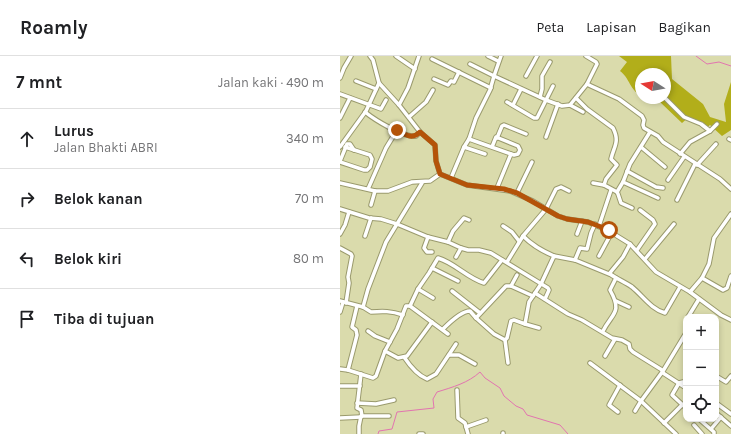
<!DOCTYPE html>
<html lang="id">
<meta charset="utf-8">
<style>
body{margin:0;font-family:Karla,sans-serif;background:#f2f2f2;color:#202124}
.controls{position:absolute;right:12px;bottom:12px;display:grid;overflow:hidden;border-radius:8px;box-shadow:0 2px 6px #0003}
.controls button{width:36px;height:36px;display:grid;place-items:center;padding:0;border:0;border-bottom:1px solid #e0e0e0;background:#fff;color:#202124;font:20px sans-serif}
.compass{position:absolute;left:295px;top:12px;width:36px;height:36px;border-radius:50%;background:#fff;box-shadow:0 2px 6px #0003;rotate:281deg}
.stop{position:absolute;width:12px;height:12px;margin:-9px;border:3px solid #b45309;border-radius:50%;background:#fff}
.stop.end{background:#b45309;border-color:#fff;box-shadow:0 1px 4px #0008}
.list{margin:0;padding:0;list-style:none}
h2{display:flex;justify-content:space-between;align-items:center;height:52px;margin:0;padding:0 16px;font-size:17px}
h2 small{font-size:13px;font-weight:400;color:#757577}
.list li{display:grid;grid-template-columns:26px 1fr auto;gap:12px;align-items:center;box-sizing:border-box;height:60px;padding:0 16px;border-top:1px solid #e0e0e0}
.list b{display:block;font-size:15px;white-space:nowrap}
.list p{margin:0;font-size:13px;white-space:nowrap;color:#757577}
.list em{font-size:13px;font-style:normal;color:#757577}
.icon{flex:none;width:22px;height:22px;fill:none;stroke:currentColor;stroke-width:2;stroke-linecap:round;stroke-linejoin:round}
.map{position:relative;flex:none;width:391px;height:378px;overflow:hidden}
header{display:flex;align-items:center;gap:24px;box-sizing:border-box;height:56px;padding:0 20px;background:#fff;border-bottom:1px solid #e0e0e0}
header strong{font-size:19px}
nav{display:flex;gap:22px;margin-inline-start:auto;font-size:14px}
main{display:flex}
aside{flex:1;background:#fff}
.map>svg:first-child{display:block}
</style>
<header>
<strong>Roamly</strong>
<nav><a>Peta</a><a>Lapisan</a><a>Bagikan</a></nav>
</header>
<main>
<aside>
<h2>7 mnt<small>Jalan kaki · 490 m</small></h2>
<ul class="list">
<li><svg class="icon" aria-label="ahead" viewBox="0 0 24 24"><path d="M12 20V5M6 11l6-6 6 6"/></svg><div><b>Lurus</b><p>Jalan Bhakti ABRI</p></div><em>340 m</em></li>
<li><svg class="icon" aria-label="right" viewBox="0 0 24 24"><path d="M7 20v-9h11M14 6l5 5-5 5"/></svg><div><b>Belok kanan</b></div><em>70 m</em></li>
<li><svg class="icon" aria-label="left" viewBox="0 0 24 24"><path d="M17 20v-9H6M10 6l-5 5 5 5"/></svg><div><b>Belok kiri</b></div><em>80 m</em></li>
<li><svg class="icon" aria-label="arrive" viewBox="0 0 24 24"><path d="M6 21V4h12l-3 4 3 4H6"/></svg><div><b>Tiba di tujuan</b></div></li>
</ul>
</aside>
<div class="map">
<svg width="391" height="378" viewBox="0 0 391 378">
<rect width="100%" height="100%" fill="#dadbac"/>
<path fill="#b2ae1a" d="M279,0H331L332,23L363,48L370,61L386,66L384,48L391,26V74L382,80L370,69L365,73L349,61L342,67L320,46L309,42H325V18H301V39C291,36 289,21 280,15L287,6Z"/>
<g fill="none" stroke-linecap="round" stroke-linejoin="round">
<g stroke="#e274b0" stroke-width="1">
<path d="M356,0L367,8L379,6L391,10"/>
<path d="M38,378L39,375L52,373L57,356L94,352L93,343L97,336C113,331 128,327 140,316L145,322L160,332L164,340L176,350L183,353L187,359L220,369L228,378"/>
</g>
<g stroke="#9a9a6d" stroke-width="5.5">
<g id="minor">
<path d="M56,0L75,13"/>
<path d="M148,0L158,5"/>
<path d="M246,0L256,6L257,8L247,28"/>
<path d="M92,3L151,32"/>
<path d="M130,8L154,20L161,0"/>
<path d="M186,20L197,0"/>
<path d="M0,22L4,12L11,0"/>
<path d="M94,23L108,29L111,25L114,26L119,16"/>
<path d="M16,25L36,33"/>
<path d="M39,27L59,49L80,76L95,89L96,105L100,118"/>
<path d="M0,38L41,53L46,44"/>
<path d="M200,41L202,33V20L210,6"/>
<path d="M236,42L247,53L273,72C280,86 274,90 271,103L277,109L266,123L264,129L277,136L283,126L290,108L310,76"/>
<path d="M325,42L344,61L361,68L370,75L350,86L340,98"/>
<path d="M167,46L194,62H197L213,30"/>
<path d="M59,49L68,32L79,0"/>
<path d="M173,49L181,33"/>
<path d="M230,49L243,56"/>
<path d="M25,56C35,64 64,82 76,80L80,76"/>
<path d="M69,61L86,46L93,34"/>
<path d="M0,62L10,42"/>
<path d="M370,75L377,68"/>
<path d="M206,81L218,48"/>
<path d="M157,82L162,70L164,69L186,78"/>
<path d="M129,83L174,99L178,98L180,94L178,90L156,81L152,91"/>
<path d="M389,83L391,84"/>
<path d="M0,91L26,55L39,27L33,4L30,0"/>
<path d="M124,91L145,98"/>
<path d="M301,91L325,111"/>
<path d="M0,105L7,88H10L14,94"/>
<path d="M0,106L24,114H27L30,111L32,103L30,99L5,91"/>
<path d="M357,109L376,88"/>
<path d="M287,115L316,131L323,132"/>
<path d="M111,122L124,91L129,83L136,62L150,34L154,20L206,44L222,50L230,49L247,28L251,30L279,43L302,60L304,64L303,69L304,72L318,80L323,86L380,123L391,133"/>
<path d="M328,124L344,101"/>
<path d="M283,126L318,142"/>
<path d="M0,127L35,135H48L72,126L90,125L100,118L127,129L170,135L193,145L218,160L227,163L248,166L269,175L290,188L316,216L350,236L381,259L391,264"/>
<path d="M253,127L264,129"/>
<path d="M157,132L171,98"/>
<path d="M28,133L46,92L57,74"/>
<path d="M277,136L278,138L281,147L292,152"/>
<path d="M177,137L192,106"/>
<path d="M337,144L355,108"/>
<path d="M31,149L35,135"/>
<path d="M0,153L29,162L41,163L57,168L88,181L108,186L121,192L128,194H139L151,197L208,232L209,234L205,243"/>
<path d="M163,170L172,176L179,185"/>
<path d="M259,170L271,134"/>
<path d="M0,178L5,169L9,156"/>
<path d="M237,178L242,165"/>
<path d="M25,180L31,162"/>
<path d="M183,180C192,189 202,195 214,200"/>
<path d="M88,181L84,192L87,196H92"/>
<path d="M108,186L113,175L124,162L129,164"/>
<path d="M0,192L11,198L12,200L8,221L9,227L6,247"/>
<path d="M297,194L315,168L313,164L300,154"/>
<path d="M259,200L272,176"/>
<path d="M116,201L121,192"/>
<path d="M305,203L334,168"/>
<path d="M235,204L240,192L247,193L251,177L255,168"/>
<path d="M167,206L183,180L206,153L216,133L221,131L229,135"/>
<path d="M92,212L118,225"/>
<path d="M270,218C277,223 285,226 292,231C303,240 311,253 325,257L340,231"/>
<path d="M362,222L383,234L387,232L391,220"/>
<path d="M171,230L177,219"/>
<path d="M78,233L93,242"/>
<path d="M112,235L140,257"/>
<path d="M350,236L362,222L369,208L374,182L391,158"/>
<path d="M195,237L228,258L242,264L272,282L282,284L289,288L290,293L293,296L322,314L323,317L346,332"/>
<path d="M0,245L23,251L31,256C43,255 51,255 63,259"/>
<path d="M276,245L289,251"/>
<path d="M70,250L78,233L89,217L98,202C115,207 127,222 144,227L162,204"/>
<path d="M23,251L28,233L46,186L82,127"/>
<path d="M0,256L3,246"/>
<path d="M348,261L359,243"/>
<path d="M136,262L154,278L165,284L167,282L171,265L174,264L185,268L189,246L201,228L214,200L235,204L269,218L283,201L290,188"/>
<path d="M185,268L199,272"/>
<path d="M103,273C109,267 121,255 130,255L136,262L166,230H171L193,240"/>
<path d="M28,275L35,280L50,286"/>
<path d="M263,275C272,257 283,257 270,234L276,222"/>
<path d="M165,284L168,307"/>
<path d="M45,295L58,302L67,300L92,266"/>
<path d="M109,299H119L135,308"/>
<path d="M265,300L275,283"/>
<path d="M64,301C70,310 77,319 87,323L96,318L116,288"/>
<path d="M250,307L301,345L336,378"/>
<path d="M0,313L8,314L33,322L36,320L45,295L57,273L66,250H70L108,278"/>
<path d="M8,314L17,279L16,274L12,271L17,250"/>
<path d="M21,318L17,352L21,354L22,360"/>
<path d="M376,320L386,326L391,320"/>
<path d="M346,328L343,326L339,327L332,339L346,352"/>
<path d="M0,330H20"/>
<path d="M117,334L118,362L125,367L128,378"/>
<path d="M17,347L36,348L54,344"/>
<path d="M376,347L391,358"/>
<path d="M295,355L301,345L323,315L346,277"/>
<path d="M278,356L269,349L280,329"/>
<path d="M376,357L391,370"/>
<path d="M0,362L21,361"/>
<path d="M359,363L374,376V378"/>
<path d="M324,367L342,349"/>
<path d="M354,369L362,378"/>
<path d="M126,371L146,364"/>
<path d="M371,373L381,361"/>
<path d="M19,378V370L21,360H49"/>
<path d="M79,378H83"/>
<path d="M163,378V377"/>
</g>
</g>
<use href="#minor" stroke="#fff" stroke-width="3.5"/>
</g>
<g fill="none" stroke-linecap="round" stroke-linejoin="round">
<path stroke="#b45309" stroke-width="5" d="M57,74C66,79 72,84 80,76L95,89L96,105L100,118L127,129L164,133L177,137L218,160L227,163L248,166L269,174"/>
</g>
</svg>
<div class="controls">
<button>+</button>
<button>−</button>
<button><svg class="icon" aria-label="locate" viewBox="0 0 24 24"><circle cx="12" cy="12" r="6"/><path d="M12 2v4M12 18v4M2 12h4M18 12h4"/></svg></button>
</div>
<svg class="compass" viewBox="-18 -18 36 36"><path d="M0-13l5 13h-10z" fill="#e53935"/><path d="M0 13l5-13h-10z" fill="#757577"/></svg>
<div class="stop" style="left:269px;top:174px"></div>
<div class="stop end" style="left:57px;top:74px"></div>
</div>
</main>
